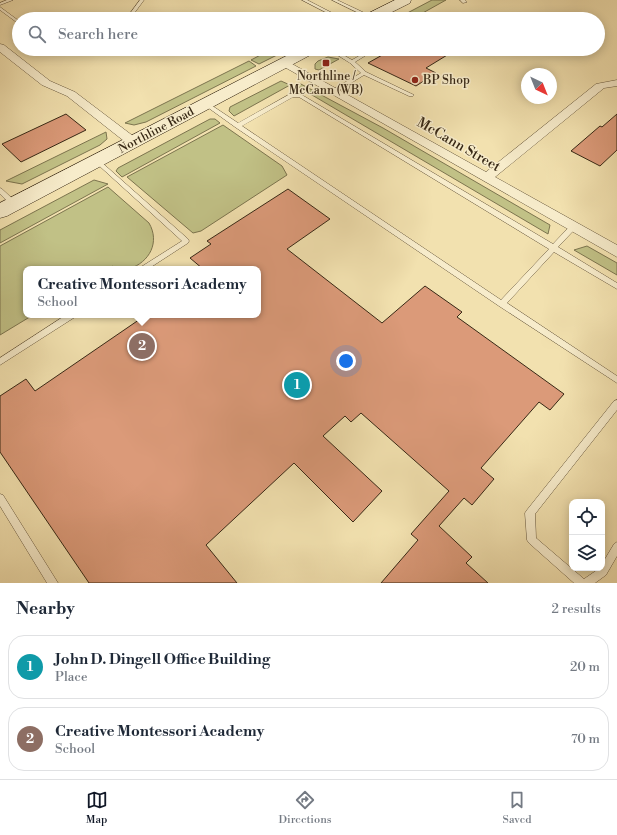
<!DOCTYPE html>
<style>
body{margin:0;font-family:"Libre Bodoni",serif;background:#f6f6f7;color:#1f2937}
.controls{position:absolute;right:12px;bottom:12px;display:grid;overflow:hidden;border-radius:8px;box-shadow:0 2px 10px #0003}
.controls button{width:36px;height:36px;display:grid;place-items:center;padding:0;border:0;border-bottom:1px solid #e0e1e3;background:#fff;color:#1f2937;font:20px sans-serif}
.compass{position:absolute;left:521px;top:68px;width:36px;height:36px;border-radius:50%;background:#fff;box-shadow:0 2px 10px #0003;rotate:137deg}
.you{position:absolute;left:346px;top:361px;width:14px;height:14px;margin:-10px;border:3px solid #fff;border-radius:50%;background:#1a73e8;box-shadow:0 0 0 6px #1a73e833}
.badge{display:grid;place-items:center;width:26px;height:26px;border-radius:50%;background:#111827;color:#fff;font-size:13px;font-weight:700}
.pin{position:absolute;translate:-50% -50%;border:2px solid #fff;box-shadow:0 1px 4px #0006}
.popup{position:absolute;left:23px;top:266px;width:238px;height:52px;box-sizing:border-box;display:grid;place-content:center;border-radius:8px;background:#fff;filter:drop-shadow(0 1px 3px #0005);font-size:13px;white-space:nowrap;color:#747a83}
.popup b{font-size:15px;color:#1f2937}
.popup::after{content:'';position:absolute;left:50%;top:100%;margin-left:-8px;border:8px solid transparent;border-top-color:#fff}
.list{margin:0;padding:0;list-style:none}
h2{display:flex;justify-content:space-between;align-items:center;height:52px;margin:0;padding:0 16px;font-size:17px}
h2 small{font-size:13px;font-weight:400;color:#747a83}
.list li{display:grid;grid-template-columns:26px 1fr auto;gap:12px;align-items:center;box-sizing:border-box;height:64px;margin:0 8px 8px;padding:0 8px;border:1px solid #e0e1e3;border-radius:16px}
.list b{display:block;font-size:15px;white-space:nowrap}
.list p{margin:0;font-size:13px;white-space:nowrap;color:#747a83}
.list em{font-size:13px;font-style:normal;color:#747a83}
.icon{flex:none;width:22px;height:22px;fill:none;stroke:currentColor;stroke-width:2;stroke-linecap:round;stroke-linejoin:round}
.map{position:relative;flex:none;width:617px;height:583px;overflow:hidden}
.search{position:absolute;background:#fff;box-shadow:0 2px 10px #0003;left:12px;right:12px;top:12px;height:44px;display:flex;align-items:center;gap:10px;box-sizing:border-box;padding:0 14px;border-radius:22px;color:#747a83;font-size:15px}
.sheet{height:196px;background:#fff}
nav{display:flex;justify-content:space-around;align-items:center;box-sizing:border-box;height:56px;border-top:1px solid #e0e1e3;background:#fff;font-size:11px;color:#747a83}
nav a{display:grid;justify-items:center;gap:2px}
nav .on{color:#111827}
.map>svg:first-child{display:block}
</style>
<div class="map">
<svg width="617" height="583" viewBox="0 0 617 583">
<rect width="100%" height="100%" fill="#f2e1af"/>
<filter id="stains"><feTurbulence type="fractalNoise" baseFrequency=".005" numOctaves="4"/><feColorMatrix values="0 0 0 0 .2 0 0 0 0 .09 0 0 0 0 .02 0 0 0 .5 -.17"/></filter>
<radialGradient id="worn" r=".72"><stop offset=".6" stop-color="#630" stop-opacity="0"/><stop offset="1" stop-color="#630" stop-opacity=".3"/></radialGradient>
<g fill="#c1c186" stroke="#7c744e">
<path d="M432,0H446L412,19H396Z"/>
<path d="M272,49H289L259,64L251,60Z"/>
<path d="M328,57L339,59L319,70L315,69V64L318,61Z"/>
<path d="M249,61L256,66L146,122L134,125L125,123Z"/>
<path d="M281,81L290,85L234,116L229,111L230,107Z"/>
<path d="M299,83L383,128L550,225L548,234L295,85Z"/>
<path d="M210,119H215L220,123L122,177L116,171L118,168Z"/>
<path d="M223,125L282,166L287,175L201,231L193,233L127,177Z"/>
<path d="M106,132L107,139L100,145L22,184L6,181Z"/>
<path d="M94,180L108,184L0,243V230Z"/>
<path d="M108,187L149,223C160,242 150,262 129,269C125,270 120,269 116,269L113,266L108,269H26V315H33L0,335V246Z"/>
<path d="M587,246L617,263V275L574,250Z"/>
</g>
<g fill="#db9a79" stroke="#372815">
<path d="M393,49H457L426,68L436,73L416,86L368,63Z"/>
<path d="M66,114L86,130L21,162L2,144Z"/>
<path d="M617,114V150L600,166L571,151L600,126L602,127Z"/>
<path d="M288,189L330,219L287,249L382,323L425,286L462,312L457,317L564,394L550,410L539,402L481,468L494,479L472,505L464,498L439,526L472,557L466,563L488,583H381L418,540L411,534L449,491L361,413L351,422L345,416L323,436L382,491L353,522L294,463L206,545L237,583H89L0,452V396L26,379L35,391L146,315H258V269H203L190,258L211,244L207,241Z"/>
</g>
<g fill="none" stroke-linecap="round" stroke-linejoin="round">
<g stroke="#66563c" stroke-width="1">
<g id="lane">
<path d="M7,0H13L0,5V3Z"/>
<path d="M140,0H144L130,19H126Z"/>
<path d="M302,0H307L344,19H339Z"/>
<path d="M332,0H337L373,17L369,18Z"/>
<path d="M460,0H465L467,2L463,3Z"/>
<path d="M0,7L19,21V24L0,10Z"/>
<path d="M52,49H57L69,52L97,49C85,56 63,58 52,49Z"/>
<path d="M328,49H333L352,60L371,49H376L355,62L366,72L414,95L413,96H409L364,75L336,92H332V90L361,73L350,63Z"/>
<path d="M292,93L302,95L553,244L571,225H575L576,227L575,229L558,247L617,283V289L554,252L507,303L617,376V383L499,306L235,127L203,104L204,103H208L238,123ZM293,97H299L549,249L501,300L242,126Z"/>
<path d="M97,159L99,160L188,239L189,241L188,243L148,269H140L141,267L182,241L95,162V160Z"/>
<path d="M0,188L2,189L16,202L17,204L16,206H12L0,194Z"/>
<path d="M66,315H76L75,317L0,365V358Z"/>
<path d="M617,400V410L535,514L536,538L584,579L600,568H602V564L614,544L617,542V556L606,575L595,583H574L529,543L527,540L525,513L527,510L614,401Z"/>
<path d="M0,494L3,495L58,583H47L0,506Z"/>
</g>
</g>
<g stroke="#66563c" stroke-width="1">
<g id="street">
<path d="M0,44L4,45L50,81L75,92L137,139L139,142L137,145H129L67,96L42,85L0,52Z"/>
<path d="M285,60L486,172L596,84L617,80V86L604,88L495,177L617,245V257L281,65L280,63Z"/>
</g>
</g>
<g stroke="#372815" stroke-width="1">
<g id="secondary">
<path d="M395,0H411L410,3L378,19H361L363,16Z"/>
<path d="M300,49H318L316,52L7,216L0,218V203Z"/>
</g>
</g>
<use href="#lane" fill="#f7eccb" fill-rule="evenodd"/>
<use href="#street" fill="#f7eccb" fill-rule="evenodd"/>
<use href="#secondary" fill="#f7eccb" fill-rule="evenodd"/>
</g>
<g fill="#8f2418" stroke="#f7eccb" stroke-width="1.5">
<rect x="322" y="59" width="8" height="8" rx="2"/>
<circle cx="415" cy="80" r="4"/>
</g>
<g text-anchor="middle" stroke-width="3" stroke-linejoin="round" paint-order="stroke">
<g font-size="12" fill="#372815" stroke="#f7eccb">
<text x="326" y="80">Northline /<tspan x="326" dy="14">McCann (WB)</tspan></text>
<text x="423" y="84" text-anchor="start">BP Shop</text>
</g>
<g font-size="12" fill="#372815" stroke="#f7eccb">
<text transform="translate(156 130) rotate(-28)" y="4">Northline Road</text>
</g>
<g font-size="14" fill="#372815" stroke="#f7eccb">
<text transform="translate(459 144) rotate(30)" y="5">McCann Street</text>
</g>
</g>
<rect width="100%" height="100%" filter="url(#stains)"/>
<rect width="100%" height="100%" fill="url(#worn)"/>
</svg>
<div class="controls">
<button><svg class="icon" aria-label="locate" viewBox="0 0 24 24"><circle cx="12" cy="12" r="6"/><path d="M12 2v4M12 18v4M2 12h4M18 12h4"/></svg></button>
<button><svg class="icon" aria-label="layers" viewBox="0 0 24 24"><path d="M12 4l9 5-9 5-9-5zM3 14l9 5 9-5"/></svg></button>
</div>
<svg class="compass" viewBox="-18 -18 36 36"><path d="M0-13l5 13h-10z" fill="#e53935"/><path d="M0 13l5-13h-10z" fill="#747a83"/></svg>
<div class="you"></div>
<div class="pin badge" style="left:297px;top:385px;background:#0f9aa8">1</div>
<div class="pin badge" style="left:142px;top:346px;background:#8d6e63">2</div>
<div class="popup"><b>Creative Montessori Academy</b>School</div>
<div class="search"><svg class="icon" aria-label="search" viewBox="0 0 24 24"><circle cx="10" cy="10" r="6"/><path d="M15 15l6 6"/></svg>Search here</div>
</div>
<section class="sheet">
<h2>Nearby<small>2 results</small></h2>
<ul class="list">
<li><span class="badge" style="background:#0f9aa8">1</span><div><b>John D. Dingell Office Building</b><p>Place</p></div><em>20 m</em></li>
<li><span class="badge" style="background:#8d6e63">2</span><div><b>Creative Montessori Academy</b><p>School</p></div><em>70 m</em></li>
</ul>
</section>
<nav>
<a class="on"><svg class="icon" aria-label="map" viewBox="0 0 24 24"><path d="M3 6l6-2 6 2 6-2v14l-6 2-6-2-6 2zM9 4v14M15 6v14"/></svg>Map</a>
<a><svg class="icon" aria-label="directions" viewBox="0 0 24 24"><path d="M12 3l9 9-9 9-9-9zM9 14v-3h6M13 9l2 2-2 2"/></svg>Directions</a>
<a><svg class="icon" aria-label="saved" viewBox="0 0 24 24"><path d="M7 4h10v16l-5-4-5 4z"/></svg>Saved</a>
</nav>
